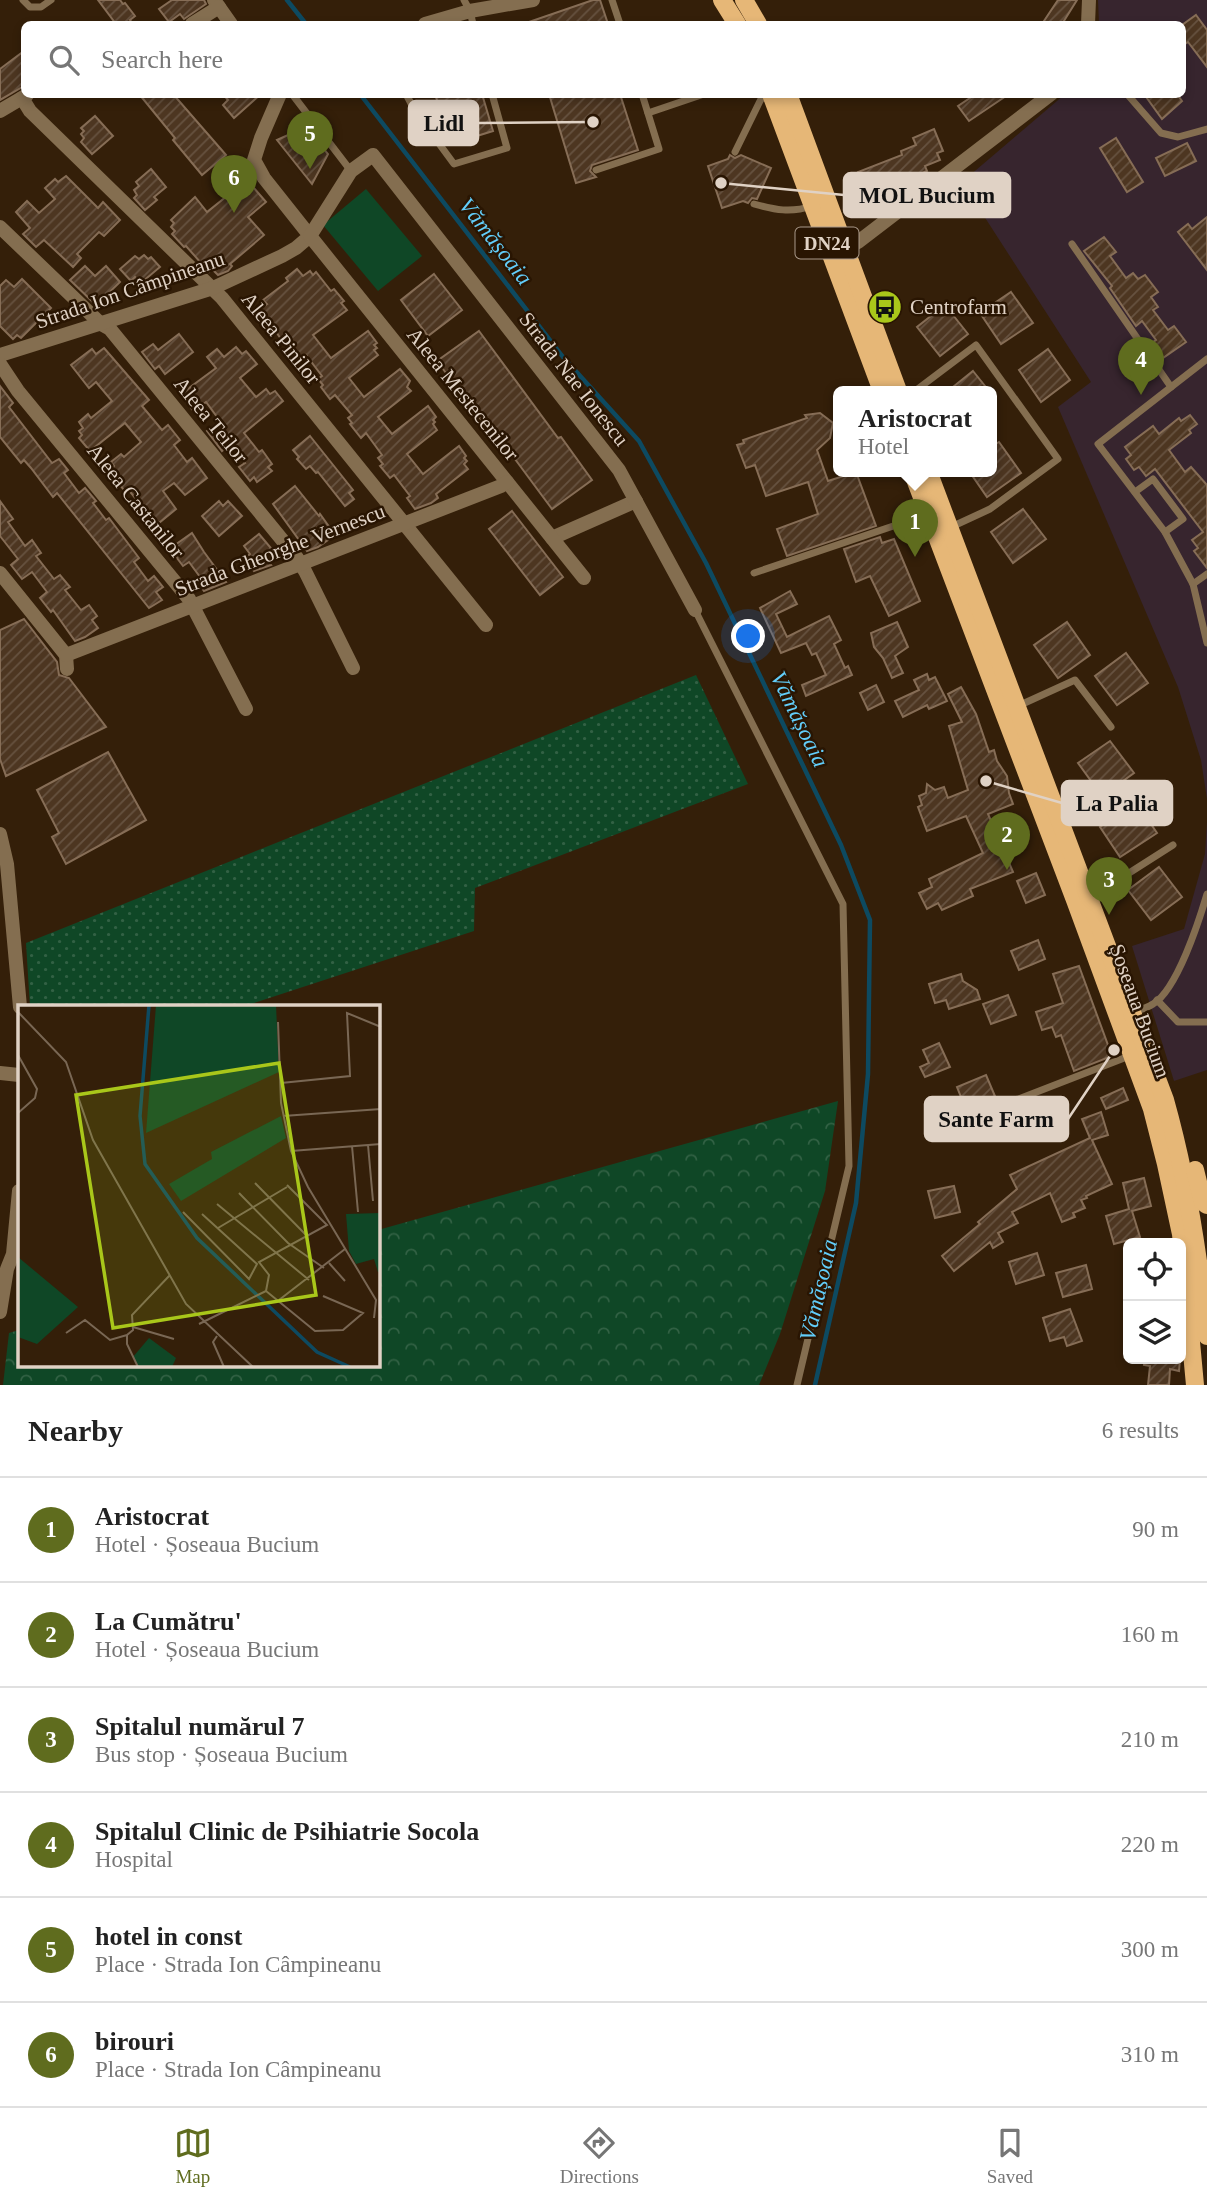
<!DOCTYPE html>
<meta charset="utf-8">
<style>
body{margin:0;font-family:Georgia,serif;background:#f2f2f2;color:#222}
.controls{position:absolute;right:21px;bottom:21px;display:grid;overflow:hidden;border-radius:10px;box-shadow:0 4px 10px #0003}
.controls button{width:63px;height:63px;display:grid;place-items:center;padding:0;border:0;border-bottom:2px solid #e0e0e0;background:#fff;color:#222;font:35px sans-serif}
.you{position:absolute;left:749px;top:637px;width:24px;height:24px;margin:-18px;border:5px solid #fff;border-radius:50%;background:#1a73e8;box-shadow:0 0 0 10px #1a73e833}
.badge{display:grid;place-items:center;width:46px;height:46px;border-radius:50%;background:#5f6c1e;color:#fff;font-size:23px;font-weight:700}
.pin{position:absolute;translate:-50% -58px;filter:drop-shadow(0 2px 4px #0008)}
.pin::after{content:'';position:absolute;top:37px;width:24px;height:21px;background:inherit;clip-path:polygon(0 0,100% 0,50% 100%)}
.popup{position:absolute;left:833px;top:386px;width:164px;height:91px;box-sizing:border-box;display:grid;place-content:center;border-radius:10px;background:#fff;filter:drop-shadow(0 2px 5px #0005);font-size:23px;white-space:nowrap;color:#767676}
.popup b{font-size:26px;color:#222}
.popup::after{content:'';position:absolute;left:50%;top:100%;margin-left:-14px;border:14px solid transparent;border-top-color:#fff}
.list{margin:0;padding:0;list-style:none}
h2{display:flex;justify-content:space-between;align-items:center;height:91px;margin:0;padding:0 28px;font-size:30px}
h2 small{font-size:23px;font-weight:400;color:#767676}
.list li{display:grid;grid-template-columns:46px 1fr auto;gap:21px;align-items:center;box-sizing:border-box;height:105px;padding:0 28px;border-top:2px solid #e0e0e0}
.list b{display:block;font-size:26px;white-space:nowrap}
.list p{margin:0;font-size:23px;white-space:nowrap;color:#767676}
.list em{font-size:23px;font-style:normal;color:#767676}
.icon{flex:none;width:38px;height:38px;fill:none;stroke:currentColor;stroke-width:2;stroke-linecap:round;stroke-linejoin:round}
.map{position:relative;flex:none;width:1207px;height:1385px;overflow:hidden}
.search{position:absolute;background:#fff;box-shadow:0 4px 10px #0003;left:21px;right:21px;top:21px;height:77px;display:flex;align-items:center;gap:18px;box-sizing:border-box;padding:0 24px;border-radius:10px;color:#767676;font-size:26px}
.sheet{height:721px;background:#fff}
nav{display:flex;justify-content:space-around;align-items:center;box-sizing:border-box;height:98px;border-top:2px solid #e0e0e0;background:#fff;font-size:19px;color:#767676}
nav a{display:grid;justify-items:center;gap:4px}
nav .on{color:#5f6c1e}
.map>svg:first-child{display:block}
</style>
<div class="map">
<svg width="1207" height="1385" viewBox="0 0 1207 1385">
<defs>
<pattern id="green-dots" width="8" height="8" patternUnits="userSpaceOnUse" patternTransform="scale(1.75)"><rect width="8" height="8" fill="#0f4726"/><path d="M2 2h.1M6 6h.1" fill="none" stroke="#326144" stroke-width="1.8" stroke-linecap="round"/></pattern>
<pattern id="forest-crowns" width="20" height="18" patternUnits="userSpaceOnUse" patternTransform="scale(1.75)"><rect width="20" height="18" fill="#0f4726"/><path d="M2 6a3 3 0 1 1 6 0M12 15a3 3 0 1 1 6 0" fill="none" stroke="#326144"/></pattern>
<pattern id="building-hatch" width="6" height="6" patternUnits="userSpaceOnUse" patternTransform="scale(1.75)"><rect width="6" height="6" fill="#4d3621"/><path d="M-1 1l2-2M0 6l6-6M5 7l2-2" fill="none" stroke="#665240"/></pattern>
</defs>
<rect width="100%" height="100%" fill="#341f09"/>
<g fill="#37252e">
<path d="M1098,0H1207V799L1201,760L1178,687L1058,407L1091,382L962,182L1064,95L1182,94V24H1099Z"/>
<path d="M1207,822V1070L1174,1081L1132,946L1184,929L1205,854Z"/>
</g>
<path fill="url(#green-dots)" d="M696,675L748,784L475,888L474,931L242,1007H30L26,943Z"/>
<path fill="url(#forest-crowns)" d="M838,1101L825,1191L780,1334L759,1385H3L9,1333L19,1330V1366H378V1230Z"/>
<path fill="#0f4726" d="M366,189L422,256L378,291L323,225Z"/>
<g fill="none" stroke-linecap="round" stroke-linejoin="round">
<g stroke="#0d4a61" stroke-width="4.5">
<path d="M287,0L306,24"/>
<path d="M360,94L563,357L639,441L706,563L841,845L870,920L868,1074L856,1203L815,1385"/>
</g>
</g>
<g fill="url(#building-hatch)" stroke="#866d56" stroke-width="2">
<path d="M98,0H120L123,4L125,3L135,16L130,20L133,24H116Z"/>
<path d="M172,0H204L206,4L184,19L180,14L169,22L159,9Z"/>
<path d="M593,0H600L608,24H526V23Z"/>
<path d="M1058,0H1077L1062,24H1042Z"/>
<path d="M1196,15L1207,30V67L1188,42L1182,46V25Z"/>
<path d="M24,51V86L0,100V69Z"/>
<path d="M139,94H173L226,155L202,175L173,140L175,138Z"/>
<path d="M223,94H261L234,118L223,105L228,100Z"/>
<path d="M435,94H482L493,131L451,144Z"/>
<path d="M549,94H620L638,150L592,165L590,171L596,177L576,183Z"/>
<path d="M976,94H1009L969,121L958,106Z"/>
<path d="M1144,94H1177L1182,101L1162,119Z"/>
<path d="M95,116L113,136L92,154L81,142L84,138L81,134L84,131L81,128Z"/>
<path d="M306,127L328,154L312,184L277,140Z"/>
<path d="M934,129L943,151L937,153L940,160L925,166L927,171L915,176L916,180L873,197L869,188L864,189L858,172L902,155L901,151L916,145L913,138Z"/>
<path d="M1116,138L1143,182L1127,192L1100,148Z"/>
<path d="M1187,143L1196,161L1165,176L1156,158Z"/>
<path d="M730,155L735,158L741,155L771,168L757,199L752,198L748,203L743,201L722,208L708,166L728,159Z"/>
<path d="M151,169L166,187L154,197L157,200L145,210L134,198L137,195L134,190L139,186L136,182Z"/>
<path d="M66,176L98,208L103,202L120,220L104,236L99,232L77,254L81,258L73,267L44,240L36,247L23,234L30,228L16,212L27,201L39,213L55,199L45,188L55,179L58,182Z"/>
<path d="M247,180L266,202L248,217L264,235L230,264L232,266L228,271L218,275L212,269L209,272L186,246L184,247L172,234L175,231L171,227L174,223L171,220L195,197L207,212Z"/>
<path d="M1207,217V270L1178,232L1188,224L1192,229Z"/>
<path d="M1104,237L1116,252L1110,256L1126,278L1133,273L1138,279L1145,275L1158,292L1151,297L1158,307L1153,310L1168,330L1174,326L1186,342L1160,360L1149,345L1156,340L1142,321L1136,326L1110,288L1112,286L1084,251Z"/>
<path d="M144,255L148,259L151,257L160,267L141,283L135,277L131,281L120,269L135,256L139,259Z"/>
<path d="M85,266L95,276L106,266L120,282L96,305L70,280Z"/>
<path d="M297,269L303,276L310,271L313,275L316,272L331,291L334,289L344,301L341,303L347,310L313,335L331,358L368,331L377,343L374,345L377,348L374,350L378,355L349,378L364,397L400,369L410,381L407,387L411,391L378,417L392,434L428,406L436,417L433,420L435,422L433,424L437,430L407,454L423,474L459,446L466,456L464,458L467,461L464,464L468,469L436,494L438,498L431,503L415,509L407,498L410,496L394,475L390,478L380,466L383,464L378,458L382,455L366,433L361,438L350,424L352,423L348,418L352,415L335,395L330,399L321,387L323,385L318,379L322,376L306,355L297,362L274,329L269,333L260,322L267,317L260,309L267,304L263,300L288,281L286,278Z"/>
<path d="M434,274L462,310L428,336L401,300Z"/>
<path d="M22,279L51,308L21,338L17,335L13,339L0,326V286L6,280L14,287Z"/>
<path d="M1011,292L1033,323L1001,344L980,313Z"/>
<path d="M945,305L968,334L940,356L917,327Z"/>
<path d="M479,331L558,438L561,437L592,480L552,509L509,451L506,453L437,361Z"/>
<path d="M179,334L193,352L165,374L159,366L155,369L142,352L153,344L158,350Z"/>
<path d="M236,347L242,354L246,351L257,364L240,378L256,397L266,389L270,394L275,391L283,401L244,433L259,452L262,450L272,464L268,467L272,471L257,482L254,477L250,481L239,467L245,463L229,445L222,451L207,431L220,421L206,402L194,412L181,394L216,368L207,357L217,349L224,357Z"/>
<path d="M104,348L149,400L142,406L162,430L168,425L180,440L174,445L187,462L192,458L207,478L185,495L174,483L163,491L176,509L154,527L142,513L146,511L127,488L124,490L112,476L115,474L111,469L114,466L111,462L121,454L124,457L141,442L125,423L90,451L79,438L82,435L79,431L83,428L79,422L88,414L91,418L112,401L96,382L89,388L71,365L92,349L96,354Z"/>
<path d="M1048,349L1070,380L1041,402L1019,370Z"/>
<path d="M973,371L989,391H948Z"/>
<path d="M0,386L13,403L9,407L52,463L59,459L68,470L64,473L79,493L85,488L96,501L93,503L106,520L109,518L139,558L134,562L148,581L154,576L163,587L156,592L162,600L149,608L57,493L53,497L31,468L24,460L21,463L0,437Z"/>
<path d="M820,413L833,423L830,438L817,450L828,481L856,472L876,526L787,556L777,529L818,514L808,482L766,496L755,465L746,468L737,445L744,443L743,440L807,418L805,415Z"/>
<path d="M1190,415L1197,424L1189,430L1191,433L1169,450L1185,472L1191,467L1207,485V568L1194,551L1198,548L1192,540L1203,532L1155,469L1146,476L1139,467L1134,470L1126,459L1131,455L1125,447L1153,426L1159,434L1179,418L1181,421Z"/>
<path d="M310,436L353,490L349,493L354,499L345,506L318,472L316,473L310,466L306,469L297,459L299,457L293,450Z"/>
<path d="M999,442L1021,473L987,497L969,471H992V446Z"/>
<path d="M295,486L319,516L320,514L335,535L318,547L307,551L273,504Z"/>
<path d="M0,501L13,519L8,522L25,546L32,540L41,553L36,556L54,579L60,575L70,587L65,590L81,610L89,605L97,616L92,620L98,628L85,637L75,641L53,610L51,612L40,598L47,592L32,572L22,579L11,565L18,559L0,536Z"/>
<path d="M219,501L223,506L228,501L242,516L219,536L202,516Z"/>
<path d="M1023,509L1046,539L1013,563L991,532Z"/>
<path d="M512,511L563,577L540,595L489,529Z"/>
<path d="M192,533L204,552L226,582L204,591L199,584L203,581L189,562L183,566L174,554L179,551L175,545Z"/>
<path d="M259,534L276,554L267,561L271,565L254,571L244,559L250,554L244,546Z"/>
<path d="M880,537L882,543L894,539L920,601L889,616L870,576L856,582L844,549Z"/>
<path d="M790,591L797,604L776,614L787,637L829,616L841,640L834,644L845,668L848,666L852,675L806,696L802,685L826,675L816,653L812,655L806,643L781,653L760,608Z"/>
<path d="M24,619L57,662L59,675L69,678L106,727L6,776L0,759V630Z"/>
<path d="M897,622L908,647L895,656L903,673L892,678L883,658L874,647L871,633Z"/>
<path d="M1067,622L1090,655L1058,678L1034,645Z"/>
<path d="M1126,653L1148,683L1117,705L1095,676Z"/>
<path d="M927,674L929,680L935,677L947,701L929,709L927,705L903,717L895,701L919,690L914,680Z"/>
<path d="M876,685L884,702L868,710L860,693Z"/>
<path d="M961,687L976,714L989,752L994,750L997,761L1007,776L1009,793L1013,804L988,814L1013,872L970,889L973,896L942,910L938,903L927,909L919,893L932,887L929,879L983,853L966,816L927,831L918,807L922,805L919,796L926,793L927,784L935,790L944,787L948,798L968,790L949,726L962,722L948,694Z"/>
<path d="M1110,741L1134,773L1102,796L1078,763Z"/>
<path d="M108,752L146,820L66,864L52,837L59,833L37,790Z"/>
<path d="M1136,802L1157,833L1120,857L1100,827Z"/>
<path d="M1159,867L1182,897L1151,920L1128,890Z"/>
<path d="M1036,873L1045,895L1026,903L1017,881Z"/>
<path d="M1038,940L1045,959L1019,970L1011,951Z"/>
<path d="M1079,966L1112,1056L1074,1071L1061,1035L1056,1037L1052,1027L1042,1030L1036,1012L1063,1003L1053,974Z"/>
<path d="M961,974L963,981L977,990L980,999L949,1009L946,1000L935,1003L929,984Z"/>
<path d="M1008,995L1016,1015L991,1024L983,1004Z"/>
<path d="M939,1043L950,1067L925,1077L920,1067L929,1063L923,1050Z"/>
<path d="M986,1075L997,1101L967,1112L957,1087Z"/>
<path d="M1123,1088L1128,1100L1106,1109L1101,1098Z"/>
<path d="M1101,1112L1108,1135L1092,1140L1112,1184L1086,1196L1087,1198L1081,1200L1085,1208L1073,1213L1075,1217L1062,1222L1050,1193L1012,1212L1018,1223L998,1233L1003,1242L993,1248L990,1242L954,1271L942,1256L980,1224L978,1222L1017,1189L1010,1175L1090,1138L1082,1119Z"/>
<path d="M1144,1178L1151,1206L1132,1211L1140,1237L1114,1244L1106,1216L1129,1209L1123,1183Z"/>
<path d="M954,1186L960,1212L935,1218L928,1191Z"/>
<path d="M1037,1253L1044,1275L1016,1284L1009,1262Z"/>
<path d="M1086,1265L1092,1289L1063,1297L1056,1273Z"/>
<path d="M1070,1309L1082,1341L1067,1346L1064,1337L1050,1341L1043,1318Z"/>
<path d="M1145,1359H1180L1179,1371L1170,1369L1169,1385H1148L1150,1366L1144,1365Z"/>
</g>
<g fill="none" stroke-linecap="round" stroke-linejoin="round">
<g stroke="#846e50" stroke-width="7">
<path d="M23,0L30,7H41L51,0"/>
<path d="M464,0L470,11L473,24"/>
<path d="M612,0L620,24"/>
<path d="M292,94L351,171"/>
<path d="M406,94L415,111L454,164L507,148L492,94"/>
<path d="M1127,94L1161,133L1178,137L1207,129"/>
<path d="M648,113L704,94"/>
<path d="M735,152L761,99L770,95"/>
<path d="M596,170L659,149L642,94"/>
<path d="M754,204C775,210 791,213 812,206"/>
<path d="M1072,244L1171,387"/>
<path d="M915,391L976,345L1058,459L990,509L949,528"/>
<path d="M1135,492L1153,479L1183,519L1165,532"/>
<path d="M754,573L929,514"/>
<path d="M1207,574L1193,584L1207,643"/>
<path d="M1193,584L1165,532L1098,444L1207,359"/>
<path d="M695,610L843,904L849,1166L797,1385"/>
<path d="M1018,706L1075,680L1111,727"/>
<path d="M1089,895L1104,889L1173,845"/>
<path d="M1157,1000L1178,1022H1207"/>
<path d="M1132,1012C1139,1010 1147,1008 1153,1004C1177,990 1199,921 1207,894"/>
<path d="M933,1132L1132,1055"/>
</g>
<g stroke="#846e50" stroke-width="14">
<path d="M214,0L231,24"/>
<path d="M192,24L219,7"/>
<path d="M425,24L470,11L533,0"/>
<path d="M1088,24L1089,0"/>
<path d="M22,98L30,111L222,298L486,625"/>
<path d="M0,111L27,95"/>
<path d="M0,227L101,324L110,329L297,558L305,571L353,668"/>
<path d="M835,251L858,242L1051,94"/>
<path d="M0,355L213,288L282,256L296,248L310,236L264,178L254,160L261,138L280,94"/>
<path d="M0,364L18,391L189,599L246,709"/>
<path d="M552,538L636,501"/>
<path d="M0,573L66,655L67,669"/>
<path d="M584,578L310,236L351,171L373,155L619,470L695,610"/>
<path d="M66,655L501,486L507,482"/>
<path d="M0,834L7,864L20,1007"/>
<path d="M0,1073L19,1075"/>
<path d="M0,1312L7,1269L13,1254L19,1191"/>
</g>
<g stroke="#e6b777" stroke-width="18">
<path d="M722,0L737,24"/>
<path d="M744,0L758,24"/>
<path d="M771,94L882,391"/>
<path d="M788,94L898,391"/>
<path d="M912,471L1075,900L1152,1109L1166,1164L1181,1234L1195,1385"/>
<path d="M928,471L1165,1100C1187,1178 1199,1256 1207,1336"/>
<path d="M1195,1170L1203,1202L1207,1205"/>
</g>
</g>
<defs>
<g id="bus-disc" transform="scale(1.75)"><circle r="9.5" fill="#a9c71a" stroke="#291502"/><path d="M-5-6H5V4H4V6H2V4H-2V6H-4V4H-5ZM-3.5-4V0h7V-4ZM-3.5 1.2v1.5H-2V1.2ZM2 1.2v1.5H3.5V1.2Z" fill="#111"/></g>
</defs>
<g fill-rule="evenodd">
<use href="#bus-disc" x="885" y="307"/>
</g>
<g text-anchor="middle" stroke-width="5" stroke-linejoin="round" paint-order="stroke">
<rect fill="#291502" stroke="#a9998a" stroke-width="2" x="795.5" y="227.5" width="63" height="31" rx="5"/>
<g font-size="19" font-weight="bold" fill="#e0d2c5">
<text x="827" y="250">DN24</text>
</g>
<g font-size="21" fill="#e0d2c5" stroke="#291502">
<text transform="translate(130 290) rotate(-19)" y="7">Strada Ion Câmpineanu</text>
<text transform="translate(281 338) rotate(51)" y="7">Aleea Pinilor</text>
<text transform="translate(574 379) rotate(52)" y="7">Strada Nae Ionescu</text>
<text transform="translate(463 394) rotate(51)" y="7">Aleea Mestecenilor</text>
<text transform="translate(211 420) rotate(51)" y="7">Aleea Teilor</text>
<text transform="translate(136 501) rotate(51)" y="7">Aleea Castanilor</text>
<text transform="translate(280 550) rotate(-21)" y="7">Strada Gheorghe Vernescu</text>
<text transform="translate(1140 1011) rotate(70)" y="7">Șoseaua Bucium</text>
</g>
<g font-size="21" fill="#e0d2c5" stroke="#291502" text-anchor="start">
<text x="910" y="314">Centrofarm</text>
</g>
<g font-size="23" font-style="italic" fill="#62cdf9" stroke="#291502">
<text transform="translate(496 241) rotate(52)" y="8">Vămășoaia</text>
<text transform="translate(800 719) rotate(64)" y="8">Vămășoaia</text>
<text transform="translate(818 1290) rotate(-77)" y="8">Vămășoaia</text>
</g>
</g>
<g transform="translate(18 1005)">
<rect width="362" height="362" fill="#341f09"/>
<path d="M263,111L268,133L163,196L151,179L194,154L193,147ZM362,208V267H360L356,254L338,259L331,246L328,209ZM0,252L60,302L19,339L0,332Z" fill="#0f4726"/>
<path d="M138,0H258L261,67L128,128Z" fill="#0f4726"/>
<path d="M131,333L158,353L154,362H121L115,352Z" fill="#0f4726"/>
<path fill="none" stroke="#0d4a61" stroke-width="3.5" d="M131,0L122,111L127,159L179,233L299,347L332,362"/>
<path fill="none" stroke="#796754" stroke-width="2" d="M0,7L48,57L75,135L168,299L235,362M260,17L263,98L273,146L290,182L358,295L356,313M0,50L19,84L17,93L0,108M263,78L332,71L329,8L363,22M265,111L363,104M350,140L355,196M334,141L340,207M273,146L363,139M237,178L289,231M221,188L270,238L306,263M199,199L291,275M165,207L231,274L239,259L184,209M200,223L269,182M311,258L327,276M248,286L251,270L241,257L309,220L269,180M248,286L297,326L325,325L345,308L305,291M261,295L327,244M181,319L248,286M115,322L156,334M48,328L67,315L92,335L109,330M199,331L195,337L206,362M120,362L109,339V330L115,325L114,310L152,270"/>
<path fill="#a9c71a" fill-opacity="0.15" stroke="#a9c71a" stroke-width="3.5" d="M261,58L298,290L95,323L58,90Z"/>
<rect width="362" height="362" fill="none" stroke="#e0d2c5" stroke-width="3.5"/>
</g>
<path fill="none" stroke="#e0d2c5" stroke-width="2.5" d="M593 122L478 123M721 183L844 195M986 781L1062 803M1114 1050L1068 1119"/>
<g fill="#e0d2c5" stroke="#291502" stroke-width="2.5">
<circle cx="593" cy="122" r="7"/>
<circle cx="721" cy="183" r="7"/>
<circle cx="986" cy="781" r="7"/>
<circle cx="1114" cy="1050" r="7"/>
</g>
<g fill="#e0d2c5" stroke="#e0d2c5" stroke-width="2.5">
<rect x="409" y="101" width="69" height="44" rx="7"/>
<rect x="844" y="173" width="166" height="44" rx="7"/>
<rect x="1062" y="781" width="110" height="44" rx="7"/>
<rect x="925" y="1097" width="143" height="44" rx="7"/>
</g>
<g font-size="23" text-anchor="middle" font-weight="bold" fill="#111">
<text x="444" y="131">Lidl</text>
<text x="927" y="203">MOL Bucium</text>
<text x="1117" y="811">La Palia</text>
<text x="996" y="1127">Sante Farm</text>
</g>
</svg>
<div class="controls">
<button><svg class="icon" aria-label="locate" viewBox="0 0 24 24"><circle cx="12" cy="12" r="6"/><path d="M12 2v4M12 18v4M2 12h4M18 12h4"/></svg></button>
<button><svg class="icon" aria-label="layers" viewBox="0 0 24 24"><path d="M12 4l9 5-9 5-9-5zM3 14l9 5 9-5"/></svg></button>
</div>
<div class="you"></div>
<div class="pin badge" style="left:915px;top:557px">1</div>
<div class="popup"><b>Aristocrat</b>Hotel</div>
<div class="pin badge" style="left:1007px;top:870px">2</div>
<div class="pin badge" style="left:1109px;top:915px">3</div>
<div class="pin badge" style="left:1141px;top:395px">4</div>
<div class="pin badge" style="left:310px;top:169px">5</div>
<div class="pin badge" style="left:234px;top:213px">6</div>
<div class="search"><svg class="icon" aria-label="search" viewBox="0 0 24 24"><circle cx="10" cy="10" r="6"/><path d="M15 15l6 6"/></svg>Search here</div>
</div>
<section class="sheet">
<h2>Nearby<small>6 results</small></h2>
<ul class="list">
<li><span class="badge">1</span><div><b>Aristocrat</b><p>Hotel · Șoseaua Bucium</p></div><em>90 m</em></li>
<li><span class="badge">2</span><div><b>La Cumătru'</b><p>Hotel · Șoseaua Bucium</p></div><em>160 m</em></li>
<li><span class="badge">3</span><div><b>Spitalul numărul 7</b><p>Bus stop · Șoseaua Bucium</p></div><em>210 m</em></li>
<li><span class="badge">4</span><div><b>Spitalul Clinic de Psihiatrie Socola</b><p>Hospital</p></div><em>220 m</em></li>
<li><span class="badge">5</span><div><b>hotel in const</b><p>Place · Strada Ion Câmpineanu</p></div><em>300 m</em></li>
<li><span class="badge">6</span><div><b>birouri</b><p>Place · Strada Ion Câmpineanu</p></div><em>310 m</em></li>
</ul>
</section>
<nav>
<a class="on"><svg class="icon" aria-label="map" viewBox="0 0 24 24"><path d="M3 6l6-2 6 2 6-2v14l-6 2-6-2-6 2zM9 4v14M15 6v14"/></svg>Map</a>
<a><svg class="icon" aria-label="directions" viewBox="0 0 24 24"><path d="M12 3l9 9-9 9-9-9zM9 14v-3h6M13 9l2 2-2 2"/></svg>Directions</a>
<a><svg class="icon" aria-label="saved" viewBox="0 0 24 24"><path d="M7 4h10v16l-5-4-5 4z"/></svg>Saved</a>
</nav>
